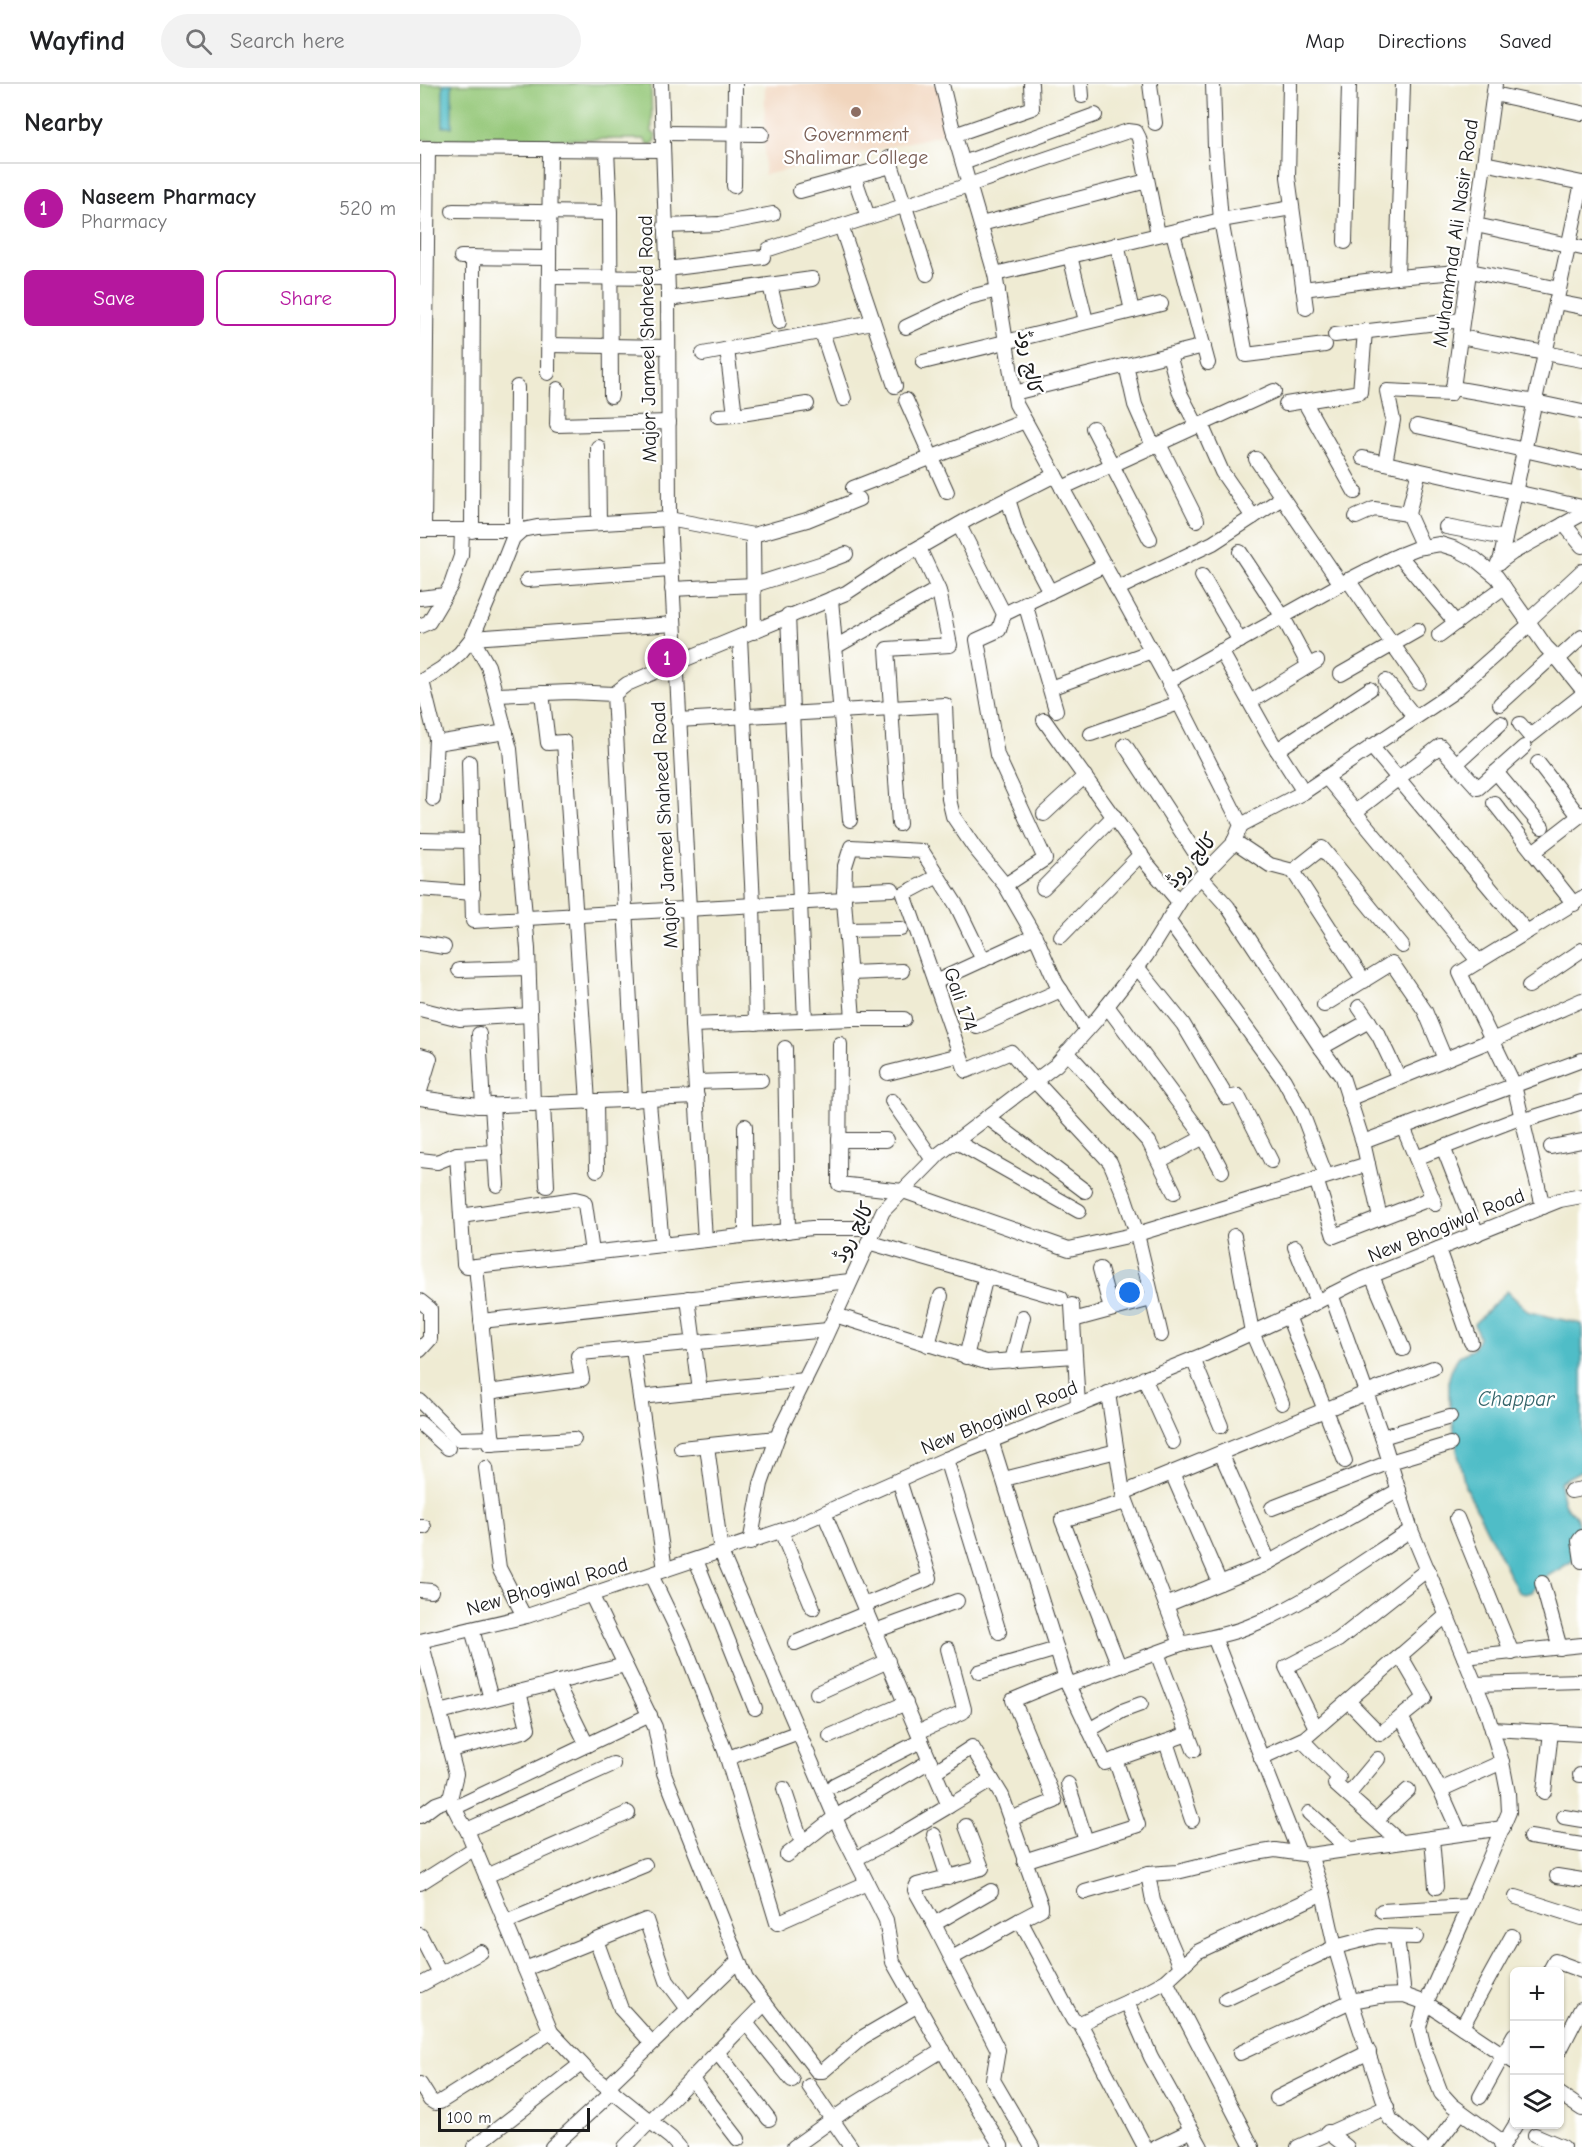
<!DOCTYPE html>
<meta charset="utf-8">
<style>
body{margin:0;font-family:"Comic Neue","Playpen Sans Arabic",sans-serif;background:#f2f2f2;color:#202124}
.controls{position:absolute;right:18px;bottom:18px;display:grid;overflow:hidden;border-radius:9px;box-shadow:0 2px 4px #0004}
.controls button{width:54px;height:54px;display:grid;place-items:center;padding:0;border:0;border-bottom:2px solid #e0e0e0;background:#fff;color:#202124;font:30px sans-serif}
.scale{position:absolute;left:18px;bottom:15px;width:152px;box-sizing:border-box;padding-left:6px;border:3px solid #1c1c1c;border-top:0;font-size:16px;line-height:21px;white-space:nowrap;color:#1c1c1c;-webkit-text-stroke:4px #fff;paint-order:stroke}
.you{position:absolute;left:710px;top:1209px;width:21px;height:21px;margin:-15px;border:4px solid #fff;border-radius:50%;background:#1a73e8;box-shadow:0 0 0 9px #1a73e833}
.badge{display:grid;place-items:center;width:39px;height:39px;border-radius:50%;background:#b5179e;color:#fff;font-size:20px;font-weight:700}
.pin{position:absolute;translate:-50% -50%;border:3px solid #fff;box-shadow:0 2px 6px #0006}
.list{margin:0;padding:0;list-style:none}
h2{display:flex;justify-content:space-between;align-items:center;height:78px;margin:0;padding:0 24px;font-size:26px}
h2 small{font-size:20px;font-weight:400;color:#757577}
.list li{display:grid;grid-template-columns:39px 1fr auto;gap:18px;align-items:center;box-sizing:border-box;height:90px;padding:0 24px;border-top:2px solid #e0e0e0}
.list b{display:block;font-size:22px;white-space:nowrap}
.list p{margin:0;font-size:20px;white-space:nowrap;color:#757577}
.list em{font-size:20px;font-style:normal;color:#757577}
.actions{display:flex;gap:12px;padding:18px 24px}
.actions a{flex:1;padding:14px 0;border:2px solid #b5179e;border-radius:9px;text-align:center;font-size:21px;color:#b5179e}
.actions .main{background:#b5179e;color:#fff}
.icon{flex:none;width:33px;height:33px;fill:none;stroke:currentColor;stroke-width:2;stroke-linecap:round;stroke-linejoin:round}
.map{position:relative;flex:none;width:1162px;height:2063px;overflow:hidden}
header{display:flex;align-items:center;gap:36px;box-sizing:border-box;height:84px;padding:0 30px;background:#fff;border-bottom:2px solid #e0e0e0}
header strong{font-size:28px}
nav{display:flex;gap:33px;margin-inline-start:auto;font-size:21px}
.search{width:420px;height:54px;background:#f2f2f2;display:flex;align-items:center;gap:15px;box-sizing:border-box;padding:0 21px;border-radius:33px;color:#757577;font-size:22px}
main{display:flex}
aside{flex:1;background:#fff}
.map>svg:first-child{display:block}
</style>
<header>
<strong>Wayfind</strong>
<div class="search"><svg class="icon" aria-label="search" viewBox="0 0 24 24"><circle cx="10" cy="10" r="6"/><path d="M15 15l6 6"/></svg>Search here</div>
<nav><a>Map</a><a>Directions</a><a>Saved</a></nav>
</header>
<main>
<aside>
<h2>Nearby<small></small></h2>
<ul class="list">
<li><span class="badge">1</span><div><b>Naseem Pharmacy</b><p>Pharmacy</p></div><em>520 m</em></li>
</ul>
<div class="actions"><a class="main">Save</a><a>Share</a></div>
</aside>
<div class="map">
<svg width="1162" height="2063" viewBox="0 0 1162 2063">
<rect width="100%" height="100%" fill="#fff"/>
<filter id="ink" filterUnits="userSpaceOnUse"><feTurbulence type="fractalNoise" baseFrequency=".0167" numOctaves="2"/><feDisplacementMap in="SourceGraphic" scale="12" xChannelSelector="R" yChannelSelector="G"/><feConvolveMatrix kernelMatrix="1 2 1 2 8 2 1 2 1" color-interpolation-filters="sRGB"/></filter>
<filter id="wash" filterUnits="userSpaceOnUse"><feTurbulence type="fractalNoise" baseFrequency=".008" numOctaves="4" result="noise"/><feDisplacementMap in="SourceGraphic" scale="24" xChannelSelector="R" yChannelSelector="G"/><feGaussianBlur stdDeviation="1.35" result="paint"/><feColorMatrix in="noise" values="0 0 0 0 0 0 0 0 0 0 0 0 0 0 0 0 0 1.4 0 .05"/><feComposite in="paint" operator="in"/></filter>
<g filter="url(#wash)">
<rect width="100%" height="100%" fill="#efebd3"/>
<path fill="#f1d5bd" d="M345,0H522L534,48L344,91Z"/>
<path fill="#95c879" stroke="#58724a" stroke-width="1.5" d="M0,0H231L232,48L236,51V56L233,60H228L224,55L0,56Z"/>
<g fill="#4fbdc7" stroke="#366c72" stroke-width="1.5">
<rect x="23" y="0" width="9" height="43"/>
<path d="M1087,1207L1109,1228L1162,1240V1386L1140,1398C1141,1406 1142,1418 1147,1424C1155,1431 1159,1433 1158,1446L1153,1449V1456L1157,1469L1151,1478L1121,1496L1112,1508L1104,1510L1098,1508L1045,1402L1037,1366L1029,1313V1294L1033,1281L1039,1272L1053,1265L1059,1253L1054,1240Z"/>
</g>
</g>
<g filter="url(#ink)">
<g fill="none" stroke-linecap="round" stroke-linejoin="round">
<g stroke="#3c3b37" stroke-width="16">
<g id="minor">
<path d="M241,0L248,208L249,435L269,825L272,941L285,1156"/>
<path d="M661,0L662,12"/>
<path d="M730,0L735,39"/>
<path d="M793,0L795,64L801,136L826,271L905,261"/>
<path d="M870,0L868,93L886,224"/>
<path d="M1074,10L1162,29"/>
<path d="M243,49L342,50"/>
<path d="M534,51L612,24L611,0"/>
<path d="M0,64L243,66"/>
<path d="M187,66L190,129L191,312"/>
<path d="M469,74L507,190"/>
<path d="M543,79L675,31"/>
<path d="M1064,79L1162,99"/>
<path d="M434,92L448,133"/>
<path d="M314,102L315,0"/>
<path d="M380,107L471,82"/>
<path d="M33,127L190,129"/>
<path d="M561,140L727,97"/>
<path d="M1056,141L1162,164"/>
<path d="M245,142L300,140L353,130"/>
<path d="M421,142L475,302"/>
<path d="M753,149L788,279"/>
<path d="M925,158L929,0"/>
<path d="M697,160L712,227"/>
<path d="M349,165L549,101L708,47L716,48L719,54L738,150"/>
<path d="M650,172L666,237"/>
<path d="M41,173L129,174"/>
<path d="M247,185L343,173"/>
<path d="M575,190L801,136L872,124"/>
<path d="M129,193L247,194"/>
<path d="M977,193L983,0"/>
<path d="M350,201L359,238"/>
<path d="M883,205L977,193L1050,187L1139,205"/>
<path d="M248,215L392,195"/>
<path d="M1136,218L1162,223"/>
<path d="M486,243L550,213L578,206"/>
<path d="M402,248L424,315"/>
<path d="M915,251L1042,236"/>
<path d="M1040,253L1162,276"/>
<path d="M128,261L248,263"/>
<path d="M283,270L453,238"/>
<path d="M749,271L760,309L777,342"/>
<path d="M503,278L741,220"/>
<path d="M706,281L715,321L733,362"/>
<path d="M128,289L130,66"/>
<path d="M1033,304L1075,0"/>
<path d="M1033,304L1115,318L1162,328"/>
<path d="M138,305L137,341L249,338"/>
<path d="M594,309L784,262"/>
<path d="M486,316L527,408"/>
<path d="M884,317L935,408"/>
<path d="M866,320L940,308L945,247"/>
<path d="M315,331L387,320"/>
<path d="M298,332L315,331L307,265"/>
<path d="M781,340L802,388L833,433"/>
<path d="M997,342L1162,379"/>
<path d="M673,344L730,455"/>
<path d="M739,360L777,436"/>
<path d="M178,363L179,439"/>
<path d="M943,374L1162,423"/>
<path d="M836,375L921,500"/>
<path d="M965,379L973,336L967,307L1030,310L1033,304"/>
<path d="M999,387L988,430L1003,463"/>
<path d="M433,404L605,337"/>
<path d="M642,404L854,307"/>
<path d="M588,415L598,447L630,508"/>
<path d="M936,433L954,425L988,430"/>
<path d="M1144,440L1162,462"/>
<path d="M539,441L584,530L579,546L557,556L577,671L625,775L585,801"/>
<path d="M1026,443L1085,454"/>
<path d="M0,446H102"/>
<path d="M4,446L8,64"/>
<path d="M96,446L97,303"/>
<path d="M52,447L53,173"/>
<path d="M333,451L387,436L439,415"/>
<path d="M820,468L863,533L889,582"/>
<path d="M979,471L1036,539"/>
<path d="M1080,478L1162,99"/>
<path d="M1078,479L1092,469L1162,430"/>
<path d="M782,492L820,557"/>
<path d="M107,496L251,486"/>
<path d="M928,496L999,598"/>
<path d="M252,505L334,501L403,479L426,470"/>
<path d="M697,505L793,459L862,414"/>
<path d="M0,514L25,511"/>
<path d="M411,515L430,736"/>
<path d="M605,519L636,626"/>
<path d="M584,530L685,481"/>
<path d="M368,531L385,937"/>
<path d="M1108,537L1162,487"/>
<path d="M0,542L9,538L31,501L41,472L42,447"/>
<path d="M1019,551L1084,503"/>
<path d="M320,553L333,820L336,939"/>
<path d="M415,563L518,505"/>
<path d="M801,567L852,658L884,708L1032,609L1110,540"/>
<path d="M1138,575L1162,553"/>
<path d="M921,590L998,546"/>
<path d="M2,597L16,654L13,715"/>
<path d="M748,597L921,500L972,474L997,464L1020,460L1036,465L1055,475L1077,493L1126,563L1138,575L1162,605"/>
<path d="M966,597L995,633"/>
<path d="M0,598L21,585L40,569L52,554L70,512L93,454L102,446L117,443L249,435L333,451L334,548"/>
<path d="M630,604L732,567"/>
<path d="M122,609L128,659L144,658L168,1018"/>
<path d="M76,611L150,608L194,610"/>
<path d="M830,618L897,577"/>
<path d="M1080,620L1134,571"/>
<path d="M258,636L525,621L529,715L533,732L554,763L585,801L619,860L636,899L667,946"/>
<path d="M624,636L728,781L759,818"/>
<path d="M1100,640L1110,652L1162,611"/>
<path d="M671,650L759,619"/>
<path d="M16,659L86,648"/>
<path d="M705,661L787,787"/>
<path d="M951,662L1107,848"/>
<path d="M857,666L950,605"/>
<path d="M49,678L53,837L424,816"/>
<path d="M1118,679L1159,732"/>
<path d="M1036,680L1081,639"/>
<path d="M1076,688L1122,743"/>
<path d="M906,693L1059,878"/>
<path d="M1074,719L1154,820"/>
<path d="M935,728L1020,662L1058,704L1104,663"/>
<path d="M624,730L665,692"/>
<path d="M479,740L467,565L530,561L519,507L499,464"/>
<path d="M821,741L884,708"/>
<path d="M0,756L51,757"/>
<path d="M814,757L850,781L873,787L902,764L982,862"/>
<path d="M1113,768L1162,730"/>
<path d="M873,787L944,897"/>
<path d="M518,792L484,810L546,987L591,968L615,997L690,1078L704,1111L717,1150L741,1251"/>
<path d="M781,793L808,823L901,964L949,937"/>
<path d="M623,804L694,732"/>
<path d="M0,805L53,809"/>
<path d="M424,807L472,805"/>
<path d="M748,836L864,996L882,1029L906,1092"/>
<path d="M426,846L481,845"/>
<path d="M641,852L721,770"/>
<path d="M0,859L24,863"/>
<path d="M717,883L763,940L807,1014L818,1012L851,1077"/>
<path d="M39,886L108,884"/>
<path d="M430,889L482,887"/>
<path d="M515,898L615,852"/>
<path d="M1109,902L1162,866"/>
<path d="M904,921L972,879L1005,927L1025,975"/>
<path d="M687,922L784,1053L802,1087"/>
<path d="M939,923L959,952L979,994"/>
<path d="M0,925L40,935L110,931"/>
<path d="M433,935H484"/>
<path d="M272,941L433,935L424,816L425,782L431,763L502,767L537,822L563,876"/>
<path d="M557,943L641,906"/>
<path d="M59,950L63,1022"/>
<path d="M420,960L419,1100L483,1107L649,1165L717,1150L948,1080"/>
<path d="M365,964L368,1147"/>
<path d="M901,964L922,993L943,1058L960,1134"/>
<path d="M647,968L729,1058L754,1108"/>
<path d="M0,971L10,974L0,1007"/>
<path d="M468,989L540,971"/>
<path d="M276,998L341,996"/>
<path d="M0,1014L58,1022L277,1013"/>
<path d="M928,1015L1072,956L1162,916"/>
<path d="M215,1016L194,610L207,600L256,579L426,509L470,480L554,432L635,391"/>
<path d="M176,1017L177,1086"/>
<path d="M472,1017L513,1076"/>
<path d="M229,1019L242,1161"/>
<path d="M113,1020L108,865L90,665L68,582L52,554L254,540"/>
<path d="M123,1020L127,1102"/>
<path d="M72,1021L77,1101"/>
<path d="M567,1033L665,1107"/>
<path d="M1102,1037L1162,1018"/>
<path d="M325,1042L326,1151"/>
<path d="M983,1043L996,1074L1102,1033"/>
<path d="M419,1056H466"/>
<path d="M535,1057L659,1127"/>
<path d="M943,1058L1162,976"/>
<path d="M1023,1063L1057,1150"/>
<path d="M1131,1063L1162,1057"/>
<path d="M75,1068L37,1070L44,1180L47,1183L392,1144H455"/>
<path d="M996,1074L1015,1120"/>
<path d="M0,1076L17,1078L37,1070"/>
<path d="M739,1077L784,1053"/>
<path d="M896,1095L914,1152L1012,1114"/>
<path d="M1123,1123L1094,1001L1040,889L1162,814"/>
<path d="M41,1132L155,1115L163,1117L165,1120L172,1168"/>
<path d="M814,1152L832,1248L862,1319"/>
<path d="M448,1158L641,1214"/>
<path d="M875,1163L897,1218"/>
<path d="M1018,1165L1051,1258"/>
<path d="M56,1182L73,1360"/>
<path d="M680,1185L691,1225"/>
<path d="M952,1192L983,1265"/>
<path d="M911,1210L962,1353L991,1446L1066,1626L1082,1678L1088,1709L1089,1728L1046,1830L1006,1919L999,1943L1004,1964L1021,2009L1032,2021L1080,2056L1082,2063"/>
<path d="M268,1214L280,1307"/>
<path d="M0,1217L10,1225V1255L0,1266"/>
<path d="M652,1221L658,1321"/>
<path d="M415,1231L566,1278L655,1272"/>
<path d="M868,1232L925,1377"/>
<path d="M653,1236L731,1215"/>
<path d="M61,1237L430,1197"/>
<path d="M508,1261L521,1212"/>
<path d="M213,1265L245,1486"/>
<path d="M546,1273L566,1192"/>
<path d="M773,1275L801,1342"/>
<path d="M592,1277L603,1233"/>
<path d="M724,1294L753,1358"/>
<path d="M68,1308L162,1295L158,1272L161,1269L408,1246"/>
<path d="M688,1309L703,1409L761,1560C780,1556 800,1552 819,1546C881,1524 937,1481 991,1446"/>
<path d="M220,1313L385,1296"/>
<path d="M0,1317L38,1355L73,1354"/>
<path d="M0,1339L28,1364"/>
<path d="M962,1353L1030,1333"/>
<path d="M571,1356L648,1601L761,1560"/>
<path d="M69,1360L154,1355"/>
<path d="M287,1362L301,1468L421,1747L466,1836L473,1878L530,1979L581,2062L580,2063"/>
<path d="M261,1364L357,1354"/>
<path d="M801,1369L849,1478"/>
<path d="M526,1375L579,1548"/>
<path d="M66,1384L79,1484L104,1532"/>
<path d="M752,1389L800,1499"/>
<path d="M584,1395L697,1367"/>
<path d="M1151,1407L1162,1405"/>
<path d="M703,1409L946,1309L1013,1284"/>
<path d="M852,1424L970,1378L1030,1360"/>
<path d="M404,1429L529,1722L470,1757L435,1775"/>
<path d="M1037,1434L1092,1569"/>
<path d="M0,1443H4"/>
<path d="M361,1447L393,1524"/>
<path d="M1162,1453L1159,1457L1162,1477"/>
<path d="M330,1459L341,1400L360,1346L397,1271L463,1127L519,1070L636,981L676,936L726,872L765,809L813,760L821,741L748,597L596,320L575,190L532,42L522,0"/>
<path d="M276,1476L335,1624"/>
<path d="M231,1491L263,1558L305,1667L357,1839L447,1799"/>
<path d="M1122,1499L1140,1564"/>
<path d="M0,1506L11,1507"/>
<path d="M171,1510L235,1643L244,1689L326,1895L397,1987H403L443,1953L498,1921"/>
<path d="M444,1521L510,1494L479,1396"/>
<path d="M746,1521L844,1481L979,1406"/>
<path d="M52,1545L71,1615"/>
<path d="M455,1547L537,1517"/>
<path d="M794,1553L879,1769"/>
<path d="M0,1557L107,1532L372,1443L526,1375L783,1271L873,1230L938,1197L1140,1116L1162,1112"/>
<path d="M1,1557L36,1690L30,1715L40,1735L47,1746L131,1948L172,1991L251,2054L259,2063"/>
<path d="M375,1559L447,1529"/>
<path d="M737,1569L774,1666"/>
<path d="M1044,1573L1162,1561"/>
<path d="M699,1582L642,1436L706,1418"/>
<path d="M559,1588L637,1565"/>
<path d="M136,1598L167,1661"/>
<path d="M1055,1600L1162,1597"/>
<path d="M648,1601L685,1679L768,1650"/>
<path d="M397,1609L468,1577"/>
<path d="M928,1617L960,1650L1005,1614L980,1571"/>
<path d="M20,1628L205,1581"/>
<path d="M981,1633L1020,1706L1082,1678"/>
<path d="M896,1644L866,1583L918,1556L1008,1485"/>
<path d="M1072,1645L1162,1650"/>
<path d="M669,1646L702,1627L721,1620"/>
<path d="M498,1648L543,1628L544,1625L528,1565"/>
<path d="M410,1652L486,1619"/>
<path d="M882,1656L919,1694"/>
<path d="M746,1658L772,1736"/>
<path d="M30,1666L104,1647L108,1644L99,1608"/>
<path d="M308,1674L379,1648"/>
<path d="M841,1674L885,1654L1027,1531"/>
<path d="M514,1688L552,1663L582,1712L621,1821V1825L600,1836"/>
<path d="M1160,1691H1162"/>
<path d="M648,1700L666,1757"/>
<path d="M915,1700L980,1758"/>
<path d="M414,1701L501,1657"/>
<path d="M1019,1703L1040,1750"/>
<path d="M364,1705L382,1759"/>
<path d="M1124,1708L1131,1648"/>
<path d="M928,1711L958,1675"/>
<path d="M529,1722L572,1696"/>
<path d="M34,1724L230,1631"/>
<path d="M889,1729L929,1765"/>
<path d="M0,1732L16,1720L30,1715"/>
<path d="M1144,1733L1162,1736"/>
<path d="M590,1735L635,1717L593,1616L646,1594"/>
<path d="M956,1736L988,1706"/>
<path d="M546,1742L562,1784L497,1801L495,1806L514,1840L578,1966L573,1996L612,2063"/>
<path d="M47,1746L193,1680"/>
<path d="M514,1751L528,1794"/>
<path d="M1110,1753L1162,1761"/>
<path d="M1012,1754L1016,1803"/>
<path d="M367,1771L415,1733L510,1677"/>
<path d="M890,1771L903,1809L915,1863L931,1917L970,2035L1002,2063"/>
<path d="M604,1777L718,1741L695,1675"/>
<path d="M728,1790L733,1817L761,1883"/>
<path d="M66,1792L208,1729"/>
<path d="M1137,1792L1162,1796"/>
<path d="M0,1799L55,1764"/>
<path d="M665,1808L728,1790L757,1788L836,1769L855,1766L890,1771L1083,1744"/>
<path d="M1096,1813L1162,1834"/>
<path d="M962,1827L1049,1822"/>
<path d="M86,1838L225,1781"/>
<path d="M514,1840L571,1807"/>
<path d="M0,1851L20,1890"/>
<path d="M977,1853L984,1911"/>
<path d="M176,1856L201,1925L232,1959"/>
<path d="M532,1874L600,1836L653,1936L660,1939L725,2063"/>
<path d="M105,1885L226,1836L247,1897L268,1925"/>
<path d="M1129,1888L1135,1877L1162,1887"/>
<path d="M746,1897L832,2063"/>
<path d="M0,1901L61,1868"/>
<path d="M806,1915L915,1863L958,1852L996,1853"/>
<path d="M707,1918L731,1973L781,2063"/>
<path d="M326,1939L372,1996"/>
<path d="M660,1939L707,1918L746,1897L777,1868L903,1809"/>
<path d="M1042,1943L1092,1852"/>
<path d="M1140,1966L1161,1925"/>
<path d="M297,1968L349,2035"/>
<path d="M820,1969L931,1917L959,1912L984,1911L1006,1919L1094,1978"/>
<path d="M271,1994L318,2055"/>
<path d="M0,2000L10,2016L15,2019L20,2018L131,1948"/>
<path d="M389,2002L431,2063"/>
<path d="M187,2003L318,1877"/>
<path d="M1140,2010L1162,2025"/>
<path d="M1060,2013L1094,1951"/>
<path d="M857,2014L949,1968"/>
<path d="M908,2048L927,2063"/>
<path d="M1115,2051L1143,2063"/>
<path d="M54,2063L161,1980"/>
<path d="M132,2063L193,2007"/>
<path d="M205,2063L345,1919"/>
<path d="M374,2063L430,2023L523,1966"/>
<path d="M737,2063L772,2046"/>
<path d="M878,2063L967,2023"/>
<path d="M1014,2063L1041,2028"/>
<path d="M1082,2063L1096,2040"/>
</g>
</g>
<use href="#minor" stroke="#fff" stroke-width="14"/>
</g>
</g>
<circle fill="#8d6e63" stroke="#fff" stroke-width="2" cx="436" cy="28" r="6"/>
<g text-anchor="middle" stroke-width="4.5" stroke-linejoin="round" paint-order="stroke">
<g font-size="20" fill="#785e54" stroke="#fff">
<text x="436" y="57">Government<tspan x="436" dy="23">Shalimar College</tspan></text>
</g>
<g font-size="20" fill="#1c1c1c" stroke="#fff">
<text transform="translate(1035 149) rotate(-82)" y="7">Muhammad Ali Nasir Road</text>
<text transform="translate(227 255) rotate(-91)" y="7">Major Jameel Shaheed Road</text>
<text transform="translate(610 278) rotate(80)" y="7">کالج روڈ</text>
<text transform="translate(244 741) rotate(-93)" y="7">Major Jameel Shaheed Road</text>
<text transform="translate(771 776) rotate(-48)" y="7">کالج روڈ</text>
<text transform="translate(541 915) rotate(71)" y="7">Gali 174</text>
<text transform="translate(1026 1141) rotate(-22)" y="7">New Bhogiwal Road</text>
<text transform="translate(433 1148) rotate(-62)" y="7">کالج روڈ</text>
<text transform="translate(579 1333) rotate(-22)" y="7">New Bhogiwal Road</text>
<text transform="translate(127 1502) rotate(-16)" y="7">New Bhogiwal Road</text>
</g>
<g font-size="21" font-style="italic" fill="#336469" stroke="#fff">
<text x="1096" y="1322">Chappar</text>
</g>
</g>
</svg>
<div class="controls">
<button>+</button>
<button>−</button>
<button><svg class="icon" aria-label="layers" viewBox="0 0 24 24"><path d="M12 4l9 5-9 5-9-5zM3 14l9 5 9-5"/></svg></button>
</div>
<div class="scale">100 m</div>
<div class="you"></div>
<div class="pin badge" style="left:247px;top:574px">1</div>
</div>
</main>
